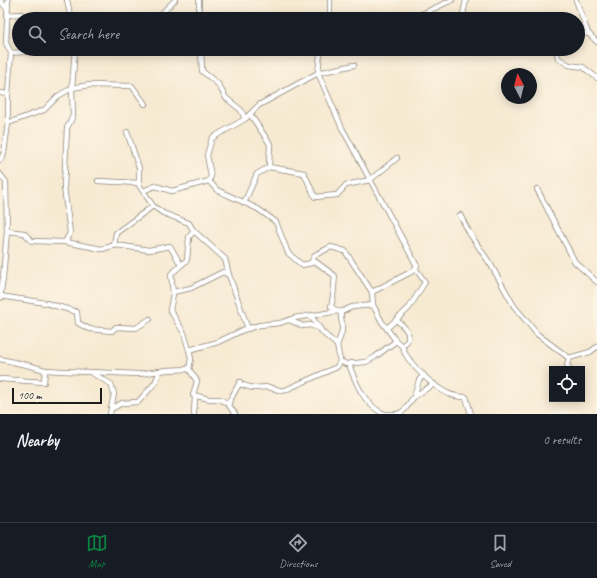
<!DOCTYPE html>
<style>
body{margin:0;font-family:Caveat,sans-serif;background:#242831;color:#f1f3f6}
.controls{position:absolute;right:12px;bottom:12px;display:grid;overflow:hidden;border-radius:0px;box-shadow:0 2px 10px #0003}
.controls button{width:36px;height:36px;display:grid;place-items:center;padding:0;border:0;border-bottom:1px solid #363941;background:#171b24;color:#f1f3f6;font:20px sans-serif}
.compass{position:absolute;left:501px;top:68px;width:36px;height:36px;border-radius:50%;background:#171b24;box-shadow:0 2px 10px #0003;rotate:353deg}
.scale{position:absolute;left:12px;bottom:10px;width:90px;box-sizing:border-box;padding-left:4px;border:2px solid #1c1c1c;border-top:0;font-size:11px;line-height:14px;white-space:nowrap;color:#1c1c1c;-webkit-text-stroke:3px #fcf5e5;paint-order:stroke}
.list{margin:0;padding:0;list-style:none}
h2{display:flex;justify-content:space-between;align-items:center;height:52px;margin:0;padding:0 16px;font-size:17px}
h2 small{font-size:13px;font-weight:400;color:#9ea1a6}
.icon{flex:none;width:22px;height:22px;fill:none;stroke:currentColor;stroke-width:2;stroke-linecap:round;stroke-linejoin:round}
.map{position:relative;flex:none;width:597px;height:414px;overflow:hidden}
.search{position:absolute;background:#171b24;box-shadow:0 2px 10px #0003;left:12px;right:12px;top:12px;height:44px;display:flex;align-items:center;gap:10px;box-sizing:border-box;padding:0 14px;border-radius:22px;color:#9ea1a6;font-size:15px}
.sheet{height:108px;background:#171b24}
nav{display:flex;justify-content:space-around;align-items:center;box-sizing:border-box;height:56px;border-top:1px solid #363941;background:#171b24;font-size:11px;color:#9ea1a6}
nav a{display:grid;justify-items:center;gap:2px}
nav .on{color:#0b8043}
.map>svg:first-child{display:block}
</style>
<div class="map">
<svg width="597" height="414" viewBox="0 0 597 414">
<rect width="100%" height="100%" fill="#fcf5e5"/>
<filter id="ink" filterUnits="userSpaceOnUse"><feTurbulence type="fractalNoise" baseFrequency=".025" numOctaves="2"/><feDisplacementMap in="SourceGraphic" scale="8" xChannelSelector="R" yChannelSelector="G"/><feConvolveMatrix kernelMatrix="1 2 1 2 8 2 1 2 1" color-interpolation-filters="sRGB"/></filter>
<filter id="wash" filterUnits="userSpaceOnUse"><feTurbulence type="fractalNoise" baseFrequency=".012" numOctaves="4" result="noise"/><feDisplacementMap in="SourceGraphic" scale="16" xChannelSelector="R" yChannelSelector="G"/><feGaussianBlur stdDeviation="0.9" result="paint"/><feColorMatrix in="noise" values="0 0 0 0 0 0 0 0 0 0 0 0 0 0 0 0 0 1.4 0 .05"/><feComposite in="paint" operator="in"/></filter>
<g filter="url(#wash)">
<rect width="100%" height="100%" fill="#f7ead3"/>
</g>
<g filter="url(#ink)">
<g fill="none" stroke-linecap="round" stroke-linejoin="round">
<g stroke="#8a8378" stroke-width="6">
<g id="street">
<path d="M0,0L7,9"/>
<path d="M67,0L71,19"/>
<path d="M199,0V19"/>
<path d="M330,0V19"/>
<path d="M576,0L588,33L597,42"/>
<path d="M7,15L21,14L28,19"/>
<path d="M156,19L175,0"/>
<path d="M407,19L422,14L452,0"/>
<path d="M462,19L466,0"/>
<path d="M578,35L588,33"/>
<path d="M201,49L202,71L218,84L226,98L241,110L245,119"/>
<path d="M324,49L320,54L318,73L342,128L417,266L413,271L372,292"/>
<path d="M556,49L558,58L569,65L583,67L597,78"/>
<path d="M11,53L65,49"/>
<path d="M0,93L8,94"/>
<path d="M8,123L44,110L58,96L72,88L89,85L132,86L145,104"/>
<path d="M127,132L139,168V185L153,206L163,213L189,223L193,230L225,259L229,275L248,329"/>
<path d="M0,160L4,153L8,123V94L11,53L6,43L8,0"/>
<path d="M269,167L304,173L315,197L337,195L346,185L370,180L397,158"/>
<path d="M0,174L6,182L7,231L3,278L0,298"/>
<path d="M98,181L139,183"/>
<path d="M209,181L211,176L207,155L212,138L245,119L259,105L318,73L354,65"/>
<path d="M537,189L575,262L597,282"/>
<path d="M143,191L155,186L172,191L209,181L217,190L258,209L276,222L288,253L302,265L316,262L335,276L333,297L331,307L338,311"/>
<path d="M244,203L257,174L269,167L270,144L250,114"/>
<path d="M460,215L470,234L491,265L514,306L537,334L569,358L590,352L597,347"/>
<path d="M7,231L24,233L32,241L65,242L102,249L116,245L149,250L170,246L181,265"/>
<path d="M65,242L70,233L64,187L67,128L73,116L72,88L75,49"/>
<path d="M114,246L116,233L153,206"/>
<path d="M311,263L315,255L331,247L345,251L372,292L373,305"/>
<path d="M173,292L191,288L223,272L229,275"/>
<path d="M0,296L46,303L77,312L78,323L89,329L112,331L116,327L136,328L150,319"/>
<path d="M289,320L303,326L310,325L319,328"/>
<path d="M396,320L409,308L425,282L415,268"/>
<path d="M387,328L396,320C402,324 412,333 407,341C406,343 404,344 402,346L396,341"/>
<path d="M337,345L340,361L346,364L366,362L375,357L396,341L382,322L373,305L352,307L341,312"/>
<path d="M402,346C403,349 404,352 406,355C413,367 434,387 447,393C453,396 460,397 466,397L471,414"/>
<path d="M189,350L184,333L170,310L173,294L171,274L187,260L189,237L194,231"/>
<path d="M569,358L567,365L570,369"/>
<path d="M0,359L31,366L45,370L63,371L139,374L167,370L189,369L191,359L189,350L218,342L243,330L260,325L280,323L294,318L321,314L338,311L341,312C340,318 343,323 342,329C342,334 339,340 337,345L323,333L311,316"/>
<path d="M351,363L350,367C357,386 365,405 384,414"/>
<path d="M189,369L197,381L193,395L209,399H220L228,404"/>
<path d="M92,373L111,384L114,394L110,414"/>
<path d="M0,379L44,382L45,370"/>
<path d="M239,384L253,388L268,387L283,391L337,367L340,361"/>
<path d="M414,397L419,380L424,375"/>
<path d="M111,409L122,403L138,402L155,383L160,371"/>
<path d="M194,414L195,396"/>
<path d="M235,414L228,404L240,382"/>
<path d="M385,414H394"/>
<path d="M397,414C407,412 408,402 415,396C421,392 428,388 434,384"/>
</g>
</g>
<use href="#street" stroke="#fff" stroke-width="4.5"/>
</g>
</g>
</svg>
<div class="controls">
<button><svg class="icon" aria-label="locate" viewBox="0 0 24 24"><circle cx="12" cy="12" r="6"/><path d="M12 2v4M12 18v4M2 12h4M18 12h4"/></svg></button>
</div>
<svg class="compass" viewBox="-18 -18 36 36"><path d="M0-13l5 13h-10z" fill="#e53935"/><path d="M0 13l5-13h-10z" fill="#9ea1a6"/></svg>
<div class="scale">100 m</div>
<div class="search"><svg class="icon" aria-label="search" viewBox="0 0 24 24"><circle cx="10" cy="10" r="6"/><path d="M15 15l6 6"/></svg>Search here</div>
</div>
<section class="sheet">
<h2>Nearby<small>0 results</small></h2>
<ul class="list">
</ul>
</section>
<nav>
<a class="on"><svg class="icon" aria-label="map" viewBox="0 0 24 24"><path d="M3 6l6-2 6 2 6-2v14l-6 2-6-2-6 2zM9 4v14M15 6v14"/></svg>Map</a>
<a><svg class="icon" aria-label="directions" viewBox="0 0 24 24"><path d="M12 3l9 9-9 9-9-9zM9 14v-3h6M13 9l2 2-2 2"/></svg>Directions</a>
<a><svg class="icon" aria-label="saved" viewBox="0 0 24 24"><path d="M7 4h10v16l-5-4-5 4z"/></svg>Saved</a>
</nav>
